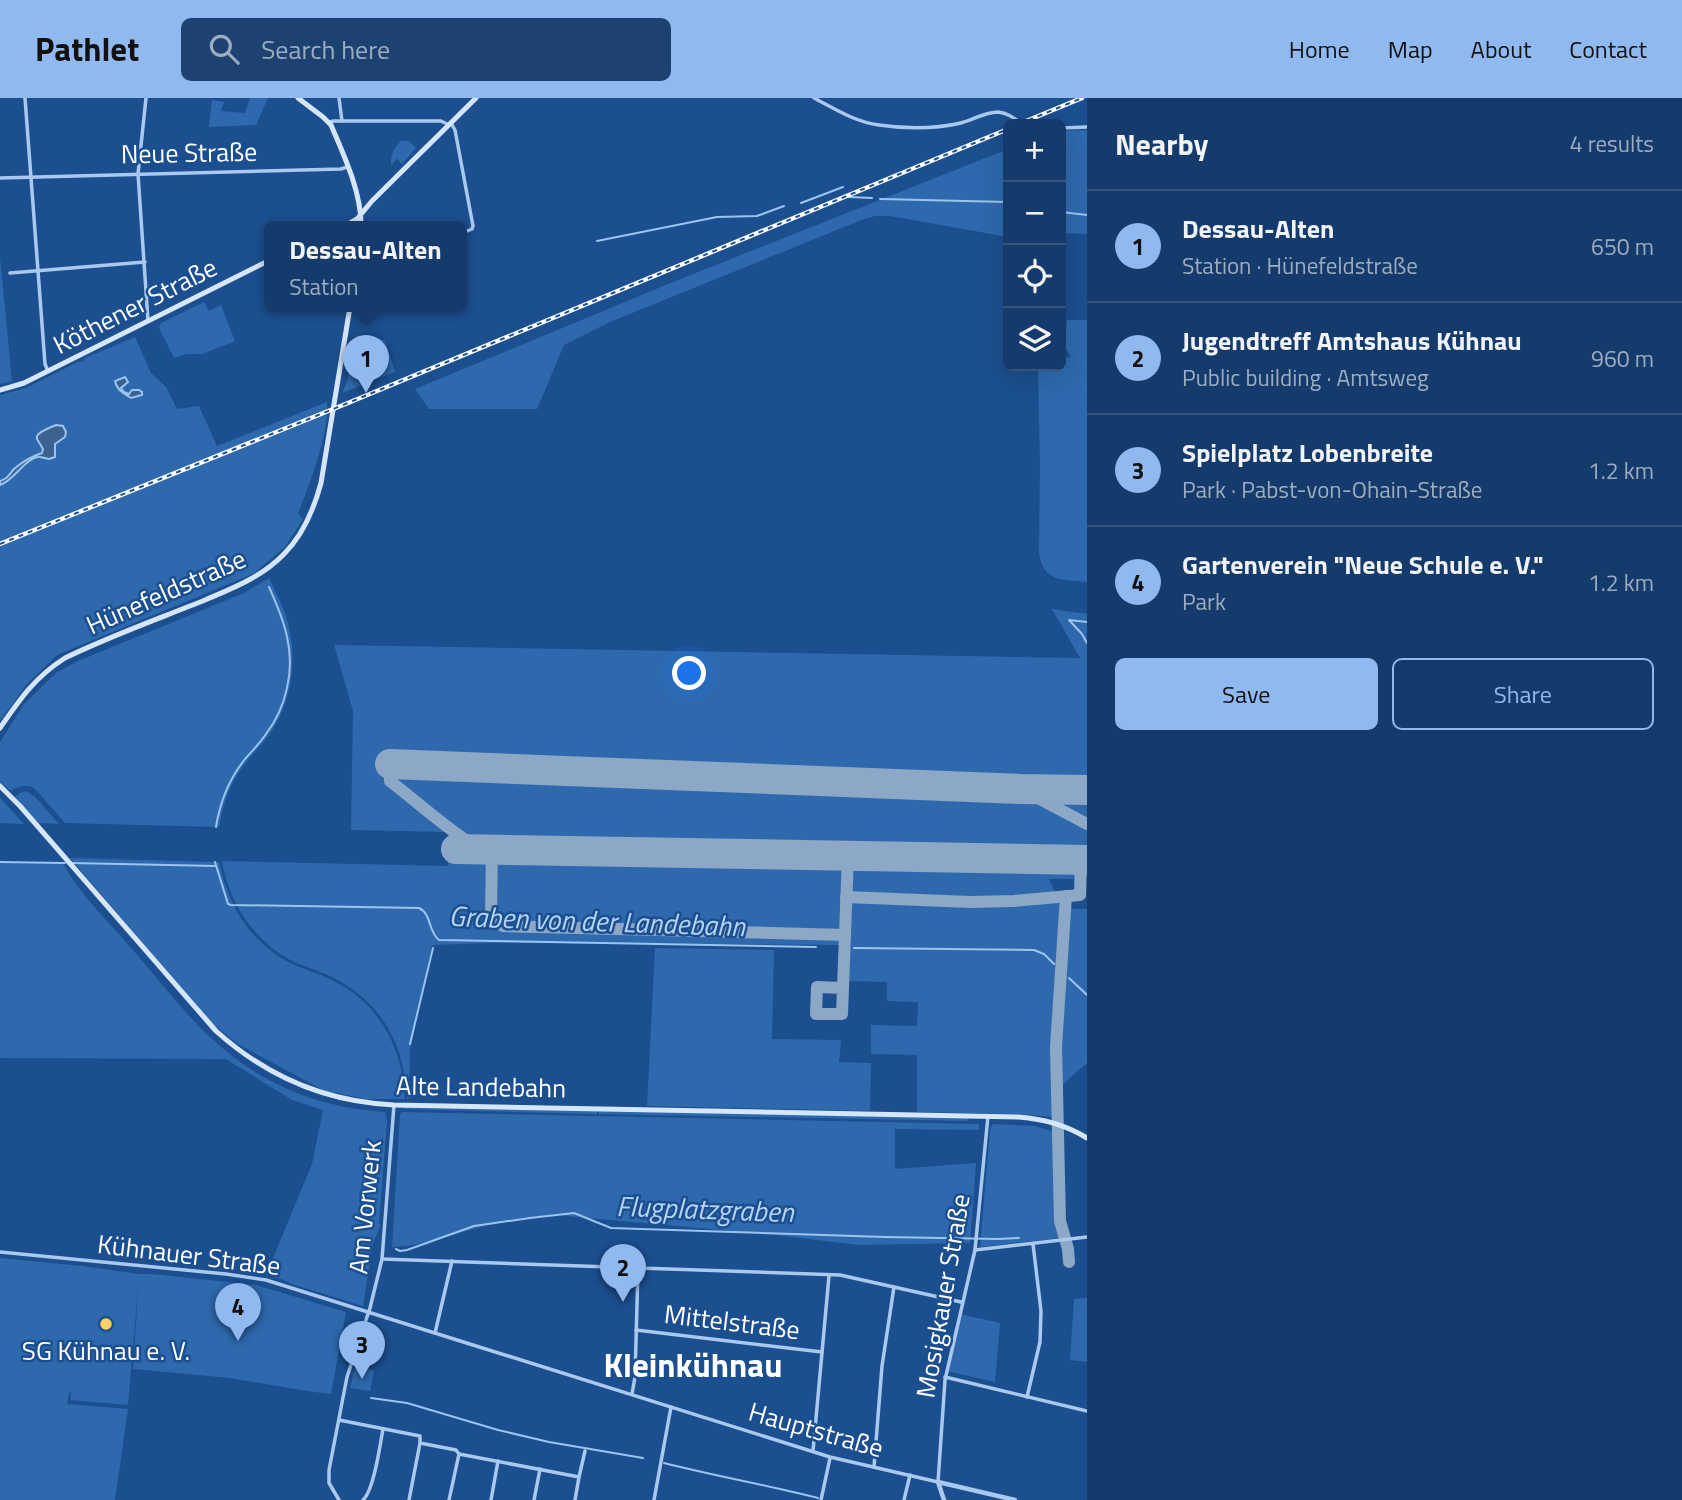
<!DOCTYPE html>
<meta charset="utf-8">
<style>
body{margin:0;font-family:"Titillium Web",sans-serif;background:#1d4271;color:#f1f3f6}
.controls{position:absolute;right:21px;top:21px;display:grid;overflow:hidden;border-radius:10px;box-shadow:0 7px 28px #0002}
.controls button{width:63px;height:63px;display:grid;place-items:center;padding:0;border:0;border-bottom:2px solid #33557e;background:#143b6b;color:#f1f3f6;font:35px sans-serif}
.you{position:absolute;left:690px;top:576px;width:24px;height:24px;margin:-18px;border:5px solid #fff;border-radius:50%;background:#1a73e8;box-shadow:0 0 0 10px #1a73e833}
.badge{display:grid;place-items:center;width:46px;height:46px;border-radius:50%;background:#90b9f0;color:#111;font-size:23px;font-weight:700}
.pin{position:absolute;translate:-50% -58px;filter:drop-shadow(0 2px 4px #0008)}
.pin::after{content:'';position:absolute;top:37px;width:24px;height:21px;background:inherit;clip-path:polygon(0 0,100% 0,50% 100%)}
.popup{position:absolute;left:264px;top:123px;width:203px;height:91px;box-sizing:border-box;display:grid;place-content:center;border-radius:10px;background:#143b6b;filter:drop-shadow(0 2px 5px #0005);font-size:23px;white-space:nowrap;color:#9dadc1}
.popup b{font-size:26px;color:#f1f3f6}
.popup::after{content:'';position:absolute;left:50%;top:100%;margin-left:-14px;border:14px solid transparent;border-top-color:#143b6b}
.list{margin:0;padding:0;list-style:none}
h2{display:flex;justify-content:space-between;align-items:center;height:91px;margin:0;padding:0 28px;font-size:30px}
h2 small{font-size:23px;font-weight:400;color:#9dadc1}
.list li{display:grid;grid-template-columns:46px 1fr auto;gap:21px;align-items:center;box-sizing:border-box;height:112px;padding:0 28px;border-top:2px solid #33557e}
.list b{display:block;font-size:26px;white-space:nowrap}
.list p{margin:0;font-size:23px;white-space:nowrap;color:#9dadc1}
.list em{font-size:23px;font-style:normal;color:#9dadc1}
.actions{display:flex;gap:14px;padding:21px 28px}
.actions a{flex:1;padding:16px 0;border:2px solid #90b9f0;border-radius:10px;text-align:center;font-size:24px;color:#90b9f0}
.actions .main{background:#90b9f0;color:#111}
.icon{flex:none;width:38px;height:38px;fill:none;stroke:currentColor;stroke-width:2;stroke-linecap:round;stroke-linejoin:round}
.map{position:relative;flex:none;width:1087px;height:1402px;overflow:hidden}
header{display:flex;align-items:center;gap:42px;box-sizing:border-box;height:98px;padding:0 35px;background:#90b9f0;color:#111}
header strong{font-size:33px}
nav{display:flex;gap:38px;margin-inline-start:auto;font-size:24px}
.search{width:490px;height:63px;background:#1d4271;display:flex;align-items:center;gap:18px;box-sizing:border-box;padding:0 24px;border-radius:10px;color:#9dadc1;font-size:26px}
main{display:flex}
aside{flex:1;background:#143b6b}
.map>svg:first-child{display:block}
</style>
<header>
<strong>Pathlet</strong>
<div class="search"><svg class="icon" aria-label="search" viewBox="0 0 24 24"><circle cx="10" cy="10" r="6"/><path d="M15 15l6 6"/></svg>Search here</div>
<nav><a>Home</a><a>Map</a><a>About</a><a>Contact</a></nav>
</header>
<main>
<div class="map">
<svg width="1087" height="1402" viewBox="0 0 1087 1402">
<rect width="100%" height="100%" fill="#1b4f8f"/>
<g fill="#2e69ad">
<path d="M250,0H268L256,27L209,29L212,2L224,4L221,13L245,15Z"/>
<path d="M1087,32V136L1061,135V33Z"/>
<path d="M401,43H409L416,50L402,66L397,61L391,67C391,56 393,51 401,43Z"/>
<path d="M1008,51V139L890,118H875L864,121L610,224L564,247L537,311H429L415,291L673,184Z"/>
<path d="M0,159L12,283L0,286Z"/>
<path d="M204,204L209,213L221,207L235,243L203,256H187L174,260L159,230L161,225Z"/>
<path d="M1067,222H1087V484C1062,481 1044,485 1039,455L1040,366L1038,270L1040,268H1061V261L1071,259L1064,247Z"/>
<path d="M356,237L385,242L395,274L342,295L347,284Z"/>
<path d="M135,239L151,275L166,289L177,311L199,308L217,348L327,304C330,334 309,387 298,416L303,421L285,449L253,476L57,557L27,586L0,623V297L26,290L78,264L84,263L85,260Z"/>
<path d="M269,480C277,497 287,515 290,534C297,569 290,607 269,637C261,648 250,658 242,670C229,687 223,708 219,729L65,725L34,690C25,686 19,688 11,693L0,684V644L24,606L56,575L78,563L244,495Z"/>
<path d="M1052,511L1087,516V754L467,743L449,742L448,734L351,732L353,613L334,547L1080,560Z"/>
<path d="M26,693L35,699L59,726L38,725L15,699L20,695Z"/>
<path d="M0,700L2,702L24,726L0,725Z"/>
<path d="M448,759H480L487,768H496L506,759L835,765L843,775L840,847L490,845L432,847L410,952L409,1000L407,1001C405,952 386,911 343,885C328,875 310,871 294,864C255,844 229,806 222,763L448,768Z"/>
<path d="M70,760L219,764C228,805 245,836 281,860C299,871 321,875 339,886C382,909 403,954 405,1001H366L323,992L236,945L210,923Z"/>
<path d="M0,764L63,765C79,796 110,825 133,852C159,882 183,914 211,940C262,987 317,1009 385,1014L387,1023L379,1126L381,1127L373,1145L363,1208L292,1186L281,1181L266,1177L312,1066L323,1012L292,1002L226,961L0,960Z"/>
<path d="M860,766L1076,770L1079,773V781H1049L1063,811H1087V965L1063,986V1020L1020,1016L917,1014V957L871,956V927L917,928L918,904L887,903V884L847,883L850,775Z"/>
<path d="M655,850L774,852L772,941L841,942L839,964L871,965L870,1013L647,1008Z"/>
<path d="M405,1010L597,1013V1016L401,1011Z"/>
<path d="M599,1013L968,1020V1023L599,1016Z"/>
<path d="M402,1014L979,1026V1032L895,1031V1071L976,1065L970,1145L858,1147L776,1137L556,1117L496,1125L415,1147L394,1149L392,1151L400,1016Z"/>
<path d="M992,1026L1034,1028L1056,1034V1110L1059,1140L980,1149L990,1032Z"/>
<path d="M0,1160L82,1168L139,1176H152L256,1187L346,1214L331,1296L307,1293L230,1280L133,1271L139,1179L128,1307L71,1302V1294L69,1295L67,1306L128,1311L115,1402H0Z"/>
<path d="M1087,1200V1264L1070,1262L1074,1201Z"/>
<path d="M960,1216L1000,1225L995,1284L947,1273Z"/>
<path d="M355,1269L374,1272L370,1293L350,1290Z"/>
</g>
<g fill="#3c6290" stroke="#9cc4f0" stroke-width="2">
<path d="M125,279L128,284L121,290L124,294L129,296L132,292H139L142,294V297L131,300C124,295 117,293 115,283Z"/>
<path d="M56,327L63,328L66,334L65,339L55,346V359L49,361C48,361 39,358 38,359C25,361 13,383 0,387V383C8,380 9,377 14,371C22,364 33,358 42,355L43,351L37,341V338C41,332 50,330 56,327Z"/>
</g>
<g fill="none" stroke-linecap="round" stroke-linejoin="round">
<g stroke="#9cc4f0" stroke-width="2">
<path d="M849,99L872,100"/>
<path d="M880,101L1008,104"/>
<path d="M801,105L843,89"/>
<path d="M1061,114L1087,117"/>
<path d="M597,143L717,119L757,118L784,108"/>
<path d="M1087,524L1069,522L1082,536L1087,545"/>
<path d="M216,729C220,704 229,681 245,661C252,653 260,645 266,636C286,610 295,572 287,539C284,522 276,505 269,489"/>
<path d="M0,764L65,765"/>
<path d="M215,764L228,806L231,807L419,810C432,816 428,834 439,842L816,849"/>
<path d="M71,765L216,768"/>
<path d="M854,850L1034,852L1044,856L1054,866"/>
<path d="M1069,880L1087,897"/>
<path d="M410,946L433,850"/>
<path d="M396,1151L400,1153L407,1152L474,1128L530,1120L574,1115L611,1130L885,1139L998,1141L1019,1140"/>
<path d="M371,1300L407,1305L498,1332L549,1344L643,1360"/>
<path d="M664,1365C715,1378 767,1387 818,1400"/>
</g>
<g stroke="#8da7c7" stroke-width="12">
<path d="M390,666V683C416,703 440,725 467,743V751"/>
<path d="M1021,691L1087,726"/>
<path d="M492,751L491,818L493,823L503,828L845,837"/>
<path d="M1066,798L1056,949L1060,1123L1068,1151L1069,1164"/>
<path d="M846,799L970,804L1014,803L1080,797L1081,762"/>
<path d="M843,890L817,889L816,916H842L848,757"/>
</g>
<g stroke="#8da7c7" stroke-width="30">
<path d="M390,666L1021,691L1087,692"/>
<path d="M456,751L1087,762"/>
</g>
<g stroke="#a9c9ee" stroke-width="3.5">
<path d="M25,0L45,266L48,273"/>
<path d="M146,0L138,76L148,223"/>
<path d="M339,0L342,23"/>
<path d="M814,0C835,11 855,24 879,27C906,31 935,31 961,25C973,22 985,14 998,14C1008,15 1014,20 1022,26"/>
<path d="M329,24L334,23H441L449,27"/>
<path d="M451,25L455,32L473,128L472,131L462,135"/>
<path d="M1061,30L1087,29"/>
<path d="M0,80L341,71L347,69"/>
<path d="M10,175L145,164"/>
<path d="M975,1152L1087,1139"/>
<path d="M0,1154L226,1176L266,1182L830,1359L938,1384L945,1282L975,1152L988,1018"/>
<path d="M382,1161L840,1177L961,1204"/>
<path d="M636,1232L822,1254"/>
<path d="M435,1235L452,1163"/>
<path d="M945,1279L1087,1313"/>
<path d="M632,1296L635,1279L638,1171"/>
<path d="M1027,1299L1040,1244L1041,1213L1033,1146"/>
<path d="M339,1322L420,1338V1345L456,1352L459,1356L579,1379L575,1402"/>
<path d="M813,1353L829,1178"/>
<path d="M874,1369L882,1268L894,1189"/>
<path d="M579,1379L585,1353"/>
<path d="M339,1402L329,1385V1372L347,1279L370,1210L382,1161L394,1007"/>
<path d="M363,1402C374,1392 380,1347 383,1331"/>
<path d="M409,1402L420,1345"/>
<path d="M449,1402L459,1356"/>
<path d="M491,1402L498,1363"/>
<path d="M534,1402L540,1371"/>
<path d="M654,1402L671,1309"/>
<path d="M821,1402L830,1360"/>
<path d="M904,1402L910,1377"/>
</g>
<path stroke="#a9c9ee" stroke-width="4.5" d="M944,1402L938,1384L1015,1402"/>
<g stroke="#d6e6fa" stroke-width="5">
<path d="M298,0L323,19L331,27C344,57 362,96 361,129"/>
<path d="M343,129L357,121L372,103L476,0"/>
<path d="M0,292L24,285L270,162"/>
<path d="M0,630C20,601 35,579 65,560C110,538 158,521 205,502C233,490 262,479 284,456C303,437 314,411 321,385L350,209"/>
<path d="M0,688L20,708L216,933C266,978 326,1004 394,1007L1019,1019C1044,1021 1066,1027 1087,1040"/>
</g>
<g stroke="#fff" stroke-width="4.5">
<g id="rail">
<path d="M1019,26L1082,0"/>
<path d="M0,446L348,305L1008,31"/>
</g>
</g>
<use href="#rail" stroke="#1b4f8f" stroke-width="2" stroke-dasharray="5" stroke-linecap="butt"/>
</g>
<circle fill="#ffd166" stroke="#1b4f8f" stroke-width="2.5" cx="106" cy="1226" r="7"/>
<g text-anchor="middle" stroke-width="5" stroke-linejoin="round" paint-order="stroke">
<g font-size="26" fill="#fff" stroke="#1b4f8f">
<text transform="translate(189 55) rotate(-1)" y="9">Neue Straße</text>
<text transform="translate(135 208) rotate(-27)" y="9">Köthener Straße</text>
<text transform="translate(166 494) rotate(-24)" y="9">Hünefeldstraße</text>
<text transform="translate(481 989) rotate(1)" y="9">Alte Landebahn</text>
<text transform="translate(365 1109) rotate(-84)" y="9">Am Vorwerk</text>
<text transform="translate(189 1157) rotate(7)" y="9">Kühnauer Straße</text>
<text transform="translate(943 1198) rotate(-80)" y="9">Mosigkauer Straße</text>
<text transform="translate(732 1224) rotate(7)" y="9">Mittelstraße</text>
<text transform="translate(816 1332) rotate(16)" y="9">Hauptstraße</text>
</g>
<g font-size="26" fill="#fff" stroke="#1b4f8f">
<text x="106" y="1262">SG Kühnau e. V.</text>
</g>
<g font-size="28" font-style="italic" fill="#b5d3f5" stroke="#1b4f8f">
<text transform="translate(597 823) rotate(2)" y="10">Graben von der Landebahn</text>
<text transform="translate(705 1111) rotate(2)" y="10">Flugplatzgraben</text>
</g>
<g font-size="33" font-weight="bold" fill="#fff" stroke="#1b4f8f">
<text x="693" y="1279">Kleinkühnau</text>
</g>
</g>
</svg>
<div class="controls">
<button>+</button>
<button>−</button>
<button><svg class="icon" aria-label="locate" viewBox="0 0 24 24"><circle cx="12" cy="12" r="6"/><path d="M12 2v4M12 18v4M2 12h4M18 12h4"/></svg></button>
<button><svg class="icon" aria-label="layers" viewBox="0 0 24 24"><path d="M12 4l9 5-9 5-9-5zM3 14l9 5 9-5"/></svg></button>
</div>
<div class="you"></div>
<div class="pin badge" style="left:366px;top:295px">1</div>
<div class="popup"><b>Dessau-Alten</b>Station</div>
<div class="pin badge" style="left:623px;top:1204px">2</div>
<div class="pin badge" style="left:362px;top:1281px">3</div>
<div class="pin badge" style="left:238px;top:1243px">4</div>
</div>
<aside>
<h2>Nearby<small>4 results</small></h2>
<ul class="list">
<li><span class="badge">1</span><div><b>Dessau-Alten</b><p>Station · Hünefeldstraße</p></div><em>650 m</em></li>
<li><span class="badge">2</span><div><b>Jugendtreff Amtshaus Kühnau</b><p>Public building · Amtsweg</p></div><em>960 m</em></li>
<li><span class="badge">3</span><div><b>Spielplatz Lobenbreite</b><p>Park · Pabst-von-Ohain-Straße</p></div><em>1.2 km</em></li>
<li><span class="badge">4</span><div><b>Gartenverein &quot;Neue Schule e. V.&quot;</b><p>Park</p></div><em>1.2 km</em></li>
</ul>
<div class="actions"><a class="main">Save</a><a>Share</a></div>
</aside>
</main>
